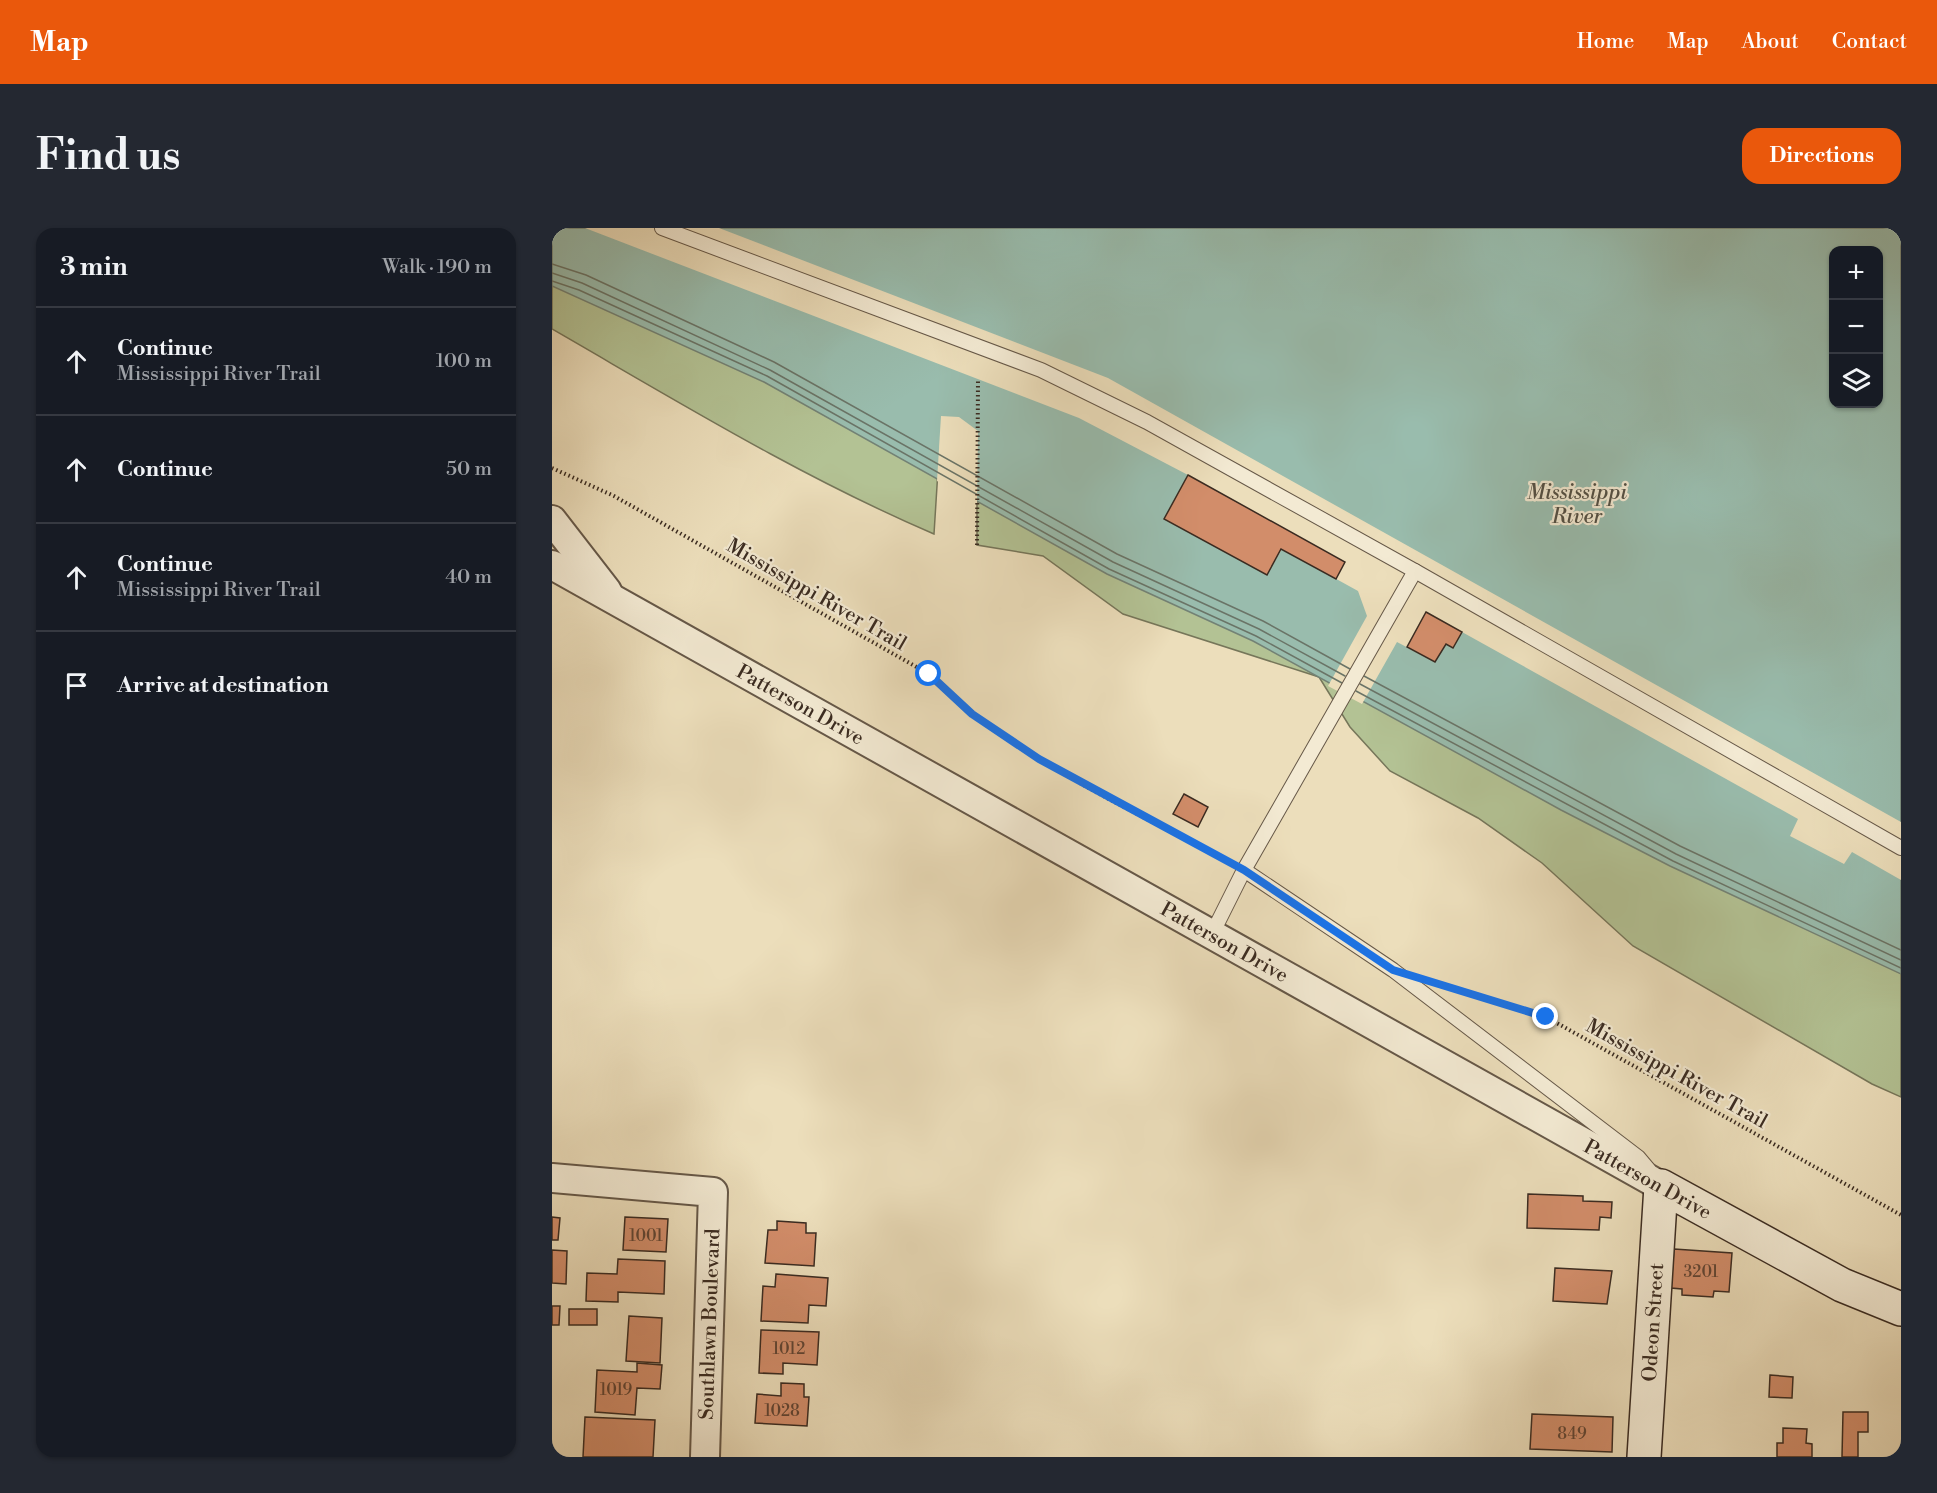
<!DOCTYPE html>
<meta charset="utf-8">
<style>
body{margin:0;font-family:"Libre Bodoni",serif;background:#242831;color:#f1f3f6}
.controls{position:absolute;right:18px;top:18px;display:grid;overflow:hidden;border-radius:12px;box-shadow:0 2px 4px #0004}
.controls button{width:54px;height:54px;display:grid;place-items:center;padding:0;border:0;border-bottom:2px solid #363941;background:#171b24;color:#f1f3f6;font:30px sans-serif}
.stop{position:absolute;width:18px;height:18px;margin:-14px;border:4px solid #1a73e8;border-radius:50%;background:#fff}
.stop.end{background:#1a73e8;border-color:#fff;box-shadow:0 2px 6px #0008}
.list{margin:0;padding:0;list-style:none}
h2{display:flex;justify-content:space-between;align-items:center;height:78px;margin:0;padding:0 24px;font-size:26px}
h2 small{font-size:20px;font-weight:400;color:#9ea1a6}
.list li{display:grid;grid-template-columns:39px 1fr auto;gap:18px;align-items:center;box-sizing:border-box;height:108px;padding:0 24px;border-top:2px solid #363941}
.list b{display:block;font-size:22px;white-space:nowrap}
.list p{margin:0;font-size:20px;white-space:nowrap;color:#9ea1a6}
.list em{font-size:20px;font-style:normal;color:#9ea1a6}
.icon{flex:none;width:33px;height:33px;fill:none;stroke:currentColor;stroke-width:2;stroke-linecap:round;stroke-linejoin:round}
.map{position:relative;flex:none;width:1349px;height:1229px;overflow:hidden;border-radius:18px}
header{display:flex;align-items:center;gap:36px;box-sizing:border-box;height:84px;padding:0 30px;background:#ea580c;color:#fff}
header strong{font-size:28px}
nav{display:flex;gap:33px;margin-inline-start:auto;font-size:21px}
.intro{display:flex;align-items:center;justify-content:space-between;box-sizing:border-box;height:144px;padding:0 36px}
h1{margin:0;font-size:42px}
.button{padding:15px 27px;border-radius:18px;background:#ea580c;color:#fff;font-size:21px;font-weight:700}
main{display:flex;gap:36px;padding:0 36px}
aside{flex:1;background:#171b24;border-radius:18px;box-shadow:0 2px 4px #0004}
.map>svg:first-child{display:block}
</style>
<header>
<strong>Map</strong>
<nav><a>Home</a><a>Map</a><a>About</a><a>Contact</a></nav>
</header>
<div class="intro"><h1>Find us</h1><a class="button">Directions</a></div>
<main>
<aside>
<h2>3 min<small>Walk · 190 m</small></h2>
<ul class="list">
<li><svg class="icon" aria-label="ahead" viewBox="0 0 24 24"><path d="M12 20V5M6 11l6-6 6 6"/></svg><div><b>Continue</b><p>Mississippi River Trail</p></div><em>100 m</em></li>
<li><svg class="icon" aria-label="ahead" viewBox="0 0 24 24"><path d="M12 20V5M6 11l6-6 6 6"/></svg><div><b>Continue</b></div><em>50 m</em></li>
<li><svg class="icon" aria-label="ahead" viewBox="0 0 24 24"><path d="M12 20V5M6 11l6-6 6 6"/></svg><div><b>Continue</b><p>Mississippi River Trail</p></div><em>40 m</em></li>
<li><svg class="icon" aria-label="arrive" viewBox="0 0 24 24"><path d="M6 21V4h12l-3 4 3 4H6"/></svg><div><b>Arrive at destination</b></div></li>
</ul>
</aside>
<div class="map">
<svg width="1349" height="1229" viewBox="0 0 1349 1229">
<rect width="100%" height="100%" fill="#ecdebb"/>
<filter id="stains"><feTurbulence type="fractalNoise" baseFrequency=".00333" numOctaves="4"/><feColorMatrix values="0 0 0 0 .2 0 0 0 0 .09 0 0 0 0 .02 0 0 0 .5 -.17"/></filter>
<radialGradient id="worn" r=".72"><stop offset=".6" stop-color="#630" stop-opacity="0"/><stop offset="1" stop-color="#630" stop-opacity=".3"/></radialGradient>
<g fill="#b3c294" stroke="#76765a" stroke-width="1.5">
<path d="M0,45L387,226L382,306C249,249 125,173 0,101Z"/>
<path d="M425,264L1349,725V869L1320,856L1081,718L990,635L926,590L838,543L798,499L767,449L571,386L491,328L425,317Z"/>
</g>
<path fill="#99bcad" stroke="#738275" stroke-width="1.5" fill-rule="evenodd" d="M0,0H1349V746L1118,638L1009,582L701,413L555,346L212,154L0,58ZM1282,22H1326V176H1282Z"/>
<g fill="#ecdebb">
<path d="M33,0H167L556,150L1349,594V652L1300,624L1292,636L1238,608L1246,591L910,404L894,416L883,434L845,414L810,476L776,458L815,388L806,363L730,321L715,347L612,291L636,247L527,190Z"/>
<path d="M389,188L407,189L426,203L425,276L385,253Z"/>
</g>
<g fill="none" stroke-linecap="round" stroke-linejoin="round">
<g stroke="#6a7467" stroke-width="1.5">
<path d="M0,36L34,47L222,134L565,326L711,393L798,441"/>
<path d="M0,45L30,55L218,142L561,334L707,401L793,448"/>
<path d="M0,53L27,62L215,148L557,341L704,408L790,455"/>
<path d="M812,448L1128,618L1349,722"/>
<path d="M808,456L1124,626L1349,732"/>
<path d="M804,463L1121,633L1349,740"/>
</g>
</g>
<g fill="#d28d6a" stroke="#3a2b21" stroke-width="1.5">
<path d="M636,247L793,334L784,351L729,321L715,347L612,291Z"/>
<path d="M874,384L910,404L901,420L894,416L883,434L855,419Z"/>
<path d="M632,566L656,579L646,599L621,586Z"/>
<path d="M976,966L1031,968V973L1060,974L1059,990L1048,989L1047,1002L975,1000Z"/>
<path d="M0,989L8,990L6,1012H0Z"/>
<path d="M73,989L116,991L114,1024L71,1022Z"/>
<path d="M225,993L254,995V1005H264L262,1038L213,1035L216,1002H225Z"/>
<path d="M1122,1021L1180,1025L1177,1064L1162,1063L1161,1069L1130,1067V1061L1119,1060Z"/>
<path d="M0,1022L15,1023L14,1056L0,1055Z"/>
<path d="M66,1031L113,1033L112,1066L66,1064V1074L34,1073L35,1045L65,1046Z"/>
<path d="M1003,1040L1060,1043L1055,1076L1001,1073Z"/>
<path d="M224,1046L276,1050L274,1078L257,1077L256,1095L209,1093L211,1058L223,1059Z"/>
<path d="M0,1078H8L7,1097H0Z"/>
<rect x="17" y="1081" width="28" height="16"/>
<path d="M77,1088L110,1090L108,1135L74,1133Z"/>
<path d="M209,1102L267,1104L265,1137L231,1135V1146L207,1145Z"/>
<path d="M85,1135L110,1137L108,1161L85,1160L83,1187L43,1184L45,1142L85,1144Z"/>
<path d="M1218,1147L1241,1149L1240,1170L1217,1169Z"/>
<path d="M229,1155L252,1156V1169H257L255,1198L203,1195L205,1166L229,1168Z"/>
<path d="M1291,1184H1316V1204H1306V1229H1290Z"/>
<path d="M980,1186L1061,1189L1060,1224L978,1221Z"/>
<path d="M33,1189L103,1192L101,1229H31Z"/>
<path d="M1231,1200L1255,1201L1254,1215L1260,1216V1229H1225V1215H1231Z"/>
</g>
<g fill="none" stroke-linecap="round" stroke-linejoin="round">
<g stroke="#665848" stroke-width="16">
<g id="lane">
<path d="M110,0L489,142L595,194L863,343"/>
<path d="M692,642L841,742L1086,929L1097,942"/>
<path d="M659,708L692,642L863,343L1349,620"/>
</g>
</g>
<g stroke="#665848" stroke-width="32">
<g id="street">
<path d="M0,292L55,363"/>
<path id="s1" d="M0,337L1109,958"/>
<path d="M0,950L161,964L153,1229"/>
</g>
</g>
<g stroke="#3a2b21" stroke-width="36">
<g id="secondary">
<path id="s2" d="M1092,1229L1109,958L1290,1057L1349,1081"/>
</g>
</g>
<g stroke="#3a2b21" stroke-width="4" stroke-dasharray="1.5 3" stroke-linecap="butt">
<path d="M0,240L62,268L377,446C460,529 574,578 676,634"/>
<path d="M425,317L426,152"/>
<path d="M899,760L994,789L1349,987"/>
</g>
<use href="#lane" stroke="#f3ead3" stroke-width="14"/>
<use href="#street" stroke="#f3ead3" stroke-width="28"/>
<use href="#secondary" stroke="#f3ead3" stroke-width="33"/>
</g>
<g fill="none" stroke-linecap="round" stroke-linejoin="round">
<path stroke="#1a73e8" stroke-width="8" d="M377,446L420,486L487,531L692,642L841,742L994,789"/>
</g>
<g text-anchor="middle" stroke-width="4.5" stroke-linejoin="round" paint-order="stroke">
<g font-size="16" fill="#604433">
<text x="94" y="1013">1001</text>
<text x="1149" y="1049">3201</text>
<text x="237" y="1126">1012</text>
<text x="64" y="1167">1019</text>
<text x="230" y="1188">1028</text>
<text x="1020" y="1211">849</text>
</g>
<g font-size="20" fill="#3a2b21" stroke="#f3ead3">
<text transform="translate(265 366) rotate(30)" y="7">Mississippi River Trail</text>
<text dy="7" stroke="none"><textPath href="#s1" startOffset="285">Patterson Drive</textPath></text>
<text dy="7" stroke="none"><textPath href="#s1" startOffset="771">Patterson Drive</textPath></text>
<text transform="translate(1125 845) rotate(29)" y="7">Mississippi River Trail</text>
<text transform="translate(1096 951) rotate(29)" y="7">Patterson Drive</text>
<text dy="7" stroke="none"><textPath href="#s2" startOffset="135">Odeon Street</textPath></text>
<text transform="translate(157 1096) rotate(-88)" y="7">Southlawn Boulevard</text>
</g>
<g font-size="21" font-style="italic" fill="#524f44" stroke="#f3ead3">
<text x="1025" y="271">Mississippi<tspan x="1025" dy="24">River</tspan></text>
</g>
</g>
<rect width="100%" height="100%" filter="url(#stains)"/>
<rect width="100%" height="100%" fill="url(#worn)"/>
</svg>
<div class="controls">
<button>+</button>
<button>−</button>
<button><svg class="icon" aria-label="layers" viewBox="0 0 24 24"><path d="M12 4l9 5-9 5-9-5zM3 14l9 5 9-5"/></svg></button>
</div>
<div class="stop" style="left:377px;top:446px"></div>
<div class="stop end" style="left:994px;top:789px"></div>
</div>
</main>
